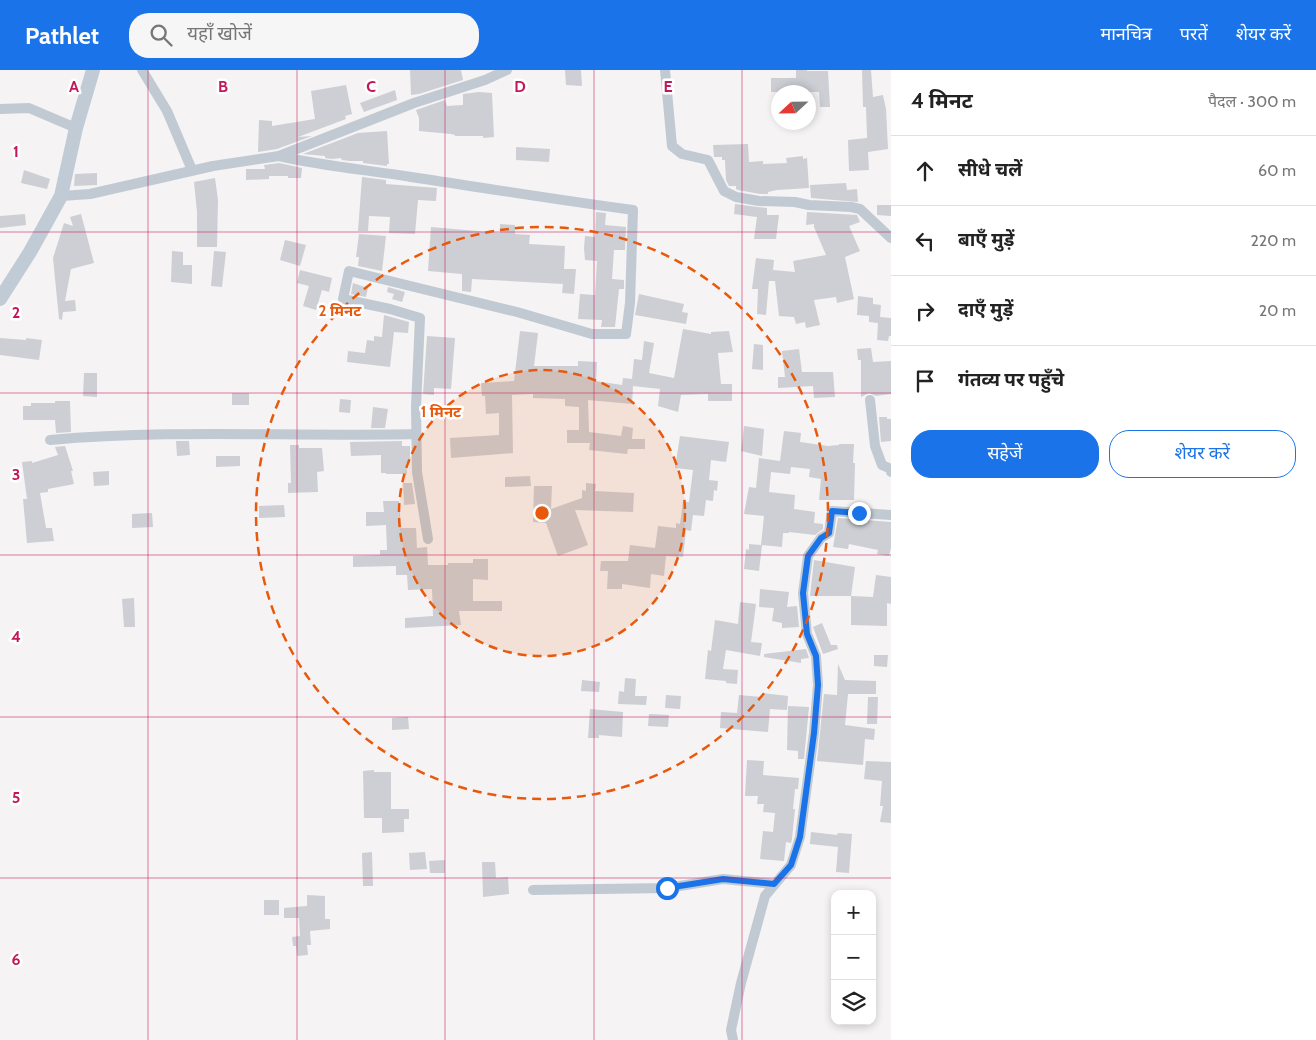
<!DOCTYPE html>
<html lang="hi">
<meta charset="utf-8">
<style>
body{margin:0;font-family:Cabin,"Noto Sans Devanagari",sans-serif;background:#f6f6f6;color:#222}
.controls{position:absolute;right:15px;bottom:15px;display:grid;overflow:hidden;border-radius:10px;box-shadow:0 2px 8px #0003}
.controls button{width:45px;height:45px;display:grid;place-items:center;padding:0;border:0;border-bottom:1px solid #e0e0e0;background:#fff;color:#222;font:25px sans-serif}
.compass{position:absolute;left:771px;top:15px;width:45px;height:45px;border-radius:50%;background:#fff;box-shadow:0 2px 8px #0003;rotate:248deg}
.stop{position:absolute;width:15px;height:15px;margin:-11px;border:4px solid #1a73e8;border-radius:50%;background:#fff}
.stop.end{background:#1a73e8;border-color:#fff;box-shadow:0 1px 5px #0008}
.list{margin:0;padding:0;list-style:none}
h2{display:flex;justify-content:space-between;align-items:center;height:65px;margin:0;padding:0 20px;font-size:21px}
h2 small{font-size:16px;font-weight:400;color:#767676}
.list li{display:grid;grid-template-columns:32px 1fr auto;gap:15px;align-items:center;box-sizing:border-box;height:70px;padding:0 20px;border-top:1px solid #e0e0e0}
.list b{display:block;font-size:19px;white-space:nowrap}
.list em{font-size:16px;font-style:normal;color:#767676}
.actions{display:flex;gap:10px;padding:15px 20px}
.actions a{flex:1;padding:11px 0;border:1px solid #1a73e8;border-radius:20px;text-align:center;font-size:18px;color:#1a73e8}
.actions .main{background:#1a73e8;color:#fff}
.icon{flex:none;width:28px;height:28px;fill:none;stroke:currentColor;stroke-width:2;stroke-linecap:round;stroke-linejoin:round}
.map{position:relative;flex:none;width:891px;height:970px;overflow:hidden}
header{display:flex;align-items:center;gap:30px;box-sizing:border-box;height:70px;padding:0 25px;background:#1a73e8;color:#fff}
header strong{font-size:24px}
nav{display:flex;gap:28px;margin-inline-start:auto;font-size:18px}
.search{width:350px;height:45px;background:#f6f6f6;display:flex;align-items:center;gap:12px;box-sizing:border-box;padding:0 18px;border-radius:20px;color:#767676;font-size:19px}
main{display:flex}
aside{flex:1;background:#fff}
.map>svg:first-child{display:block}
</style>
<header>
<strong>Pathlet</strong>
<div class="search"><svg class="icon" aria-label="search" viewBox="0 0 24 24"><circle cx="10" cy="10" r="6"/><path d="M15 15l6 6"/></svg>यहाँ खोजें</div>
<nav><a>मानचित्र</a><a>परतें</a><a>शेयर करें</a></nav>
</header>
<main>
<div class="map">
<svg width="891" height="970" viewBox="0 0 891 970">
<rect width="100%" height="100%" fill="#f5f3f3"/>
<g fill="#cdcfd5">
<path d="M410,0H461L463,10L419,24L411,25Z"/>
<path d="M565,0H581L582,16L566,15Z"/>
<path d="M796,0H807V1H828L830,37H820L819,22H771V8H796Z"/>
<path d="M862,0H871L873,27L883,25L886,39L888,79L868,82L869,100L849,101L848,70L867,68L866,37H863Z"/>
<path d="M346,15L352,44L345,46L346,49L298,67L312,66L277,79L258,82L259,50L272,51V56L315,49L311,21Z"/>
<path d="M395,20L397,30L364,42L360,33Z"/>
<path d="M479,22L492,23L494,67L483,68V66H455V65L451,64L419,61V48L416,40L445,30L447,36L463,35V24Z"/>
<path d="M387,61L389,94H387V96L363,93V91H350L342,90L341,88L332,89L325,88V86L303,84L358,63Z"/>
<path d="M748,74L749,92L763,91V94L787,93L786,88L803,86V89L807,88L809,118L777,120L768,122V124H760L738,120L736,119V116H729L726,110L725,90H722V87H714L713,75Z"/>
<path d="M516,77L550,79L549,92L516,90Z"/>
<path d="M279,93L302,98L301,108H288V106H269V109L246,110V99H265L264,95Z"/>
<path d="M24,100L50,109L47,119L21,113Z"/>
<path d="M97,103V115L74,116L75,104Z"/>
<path d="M362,107L386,110V114L437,118L436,131L418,130L415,164L389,163L390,147L369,146L368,161H358Z"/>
<path d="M215,108L218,130L217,177H197V142L194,112Z"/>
<path d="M846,113L847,120L857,119L858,132L811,128L810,115Z"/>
<path d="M735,134L767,138V145H779L776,169H754L757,147L734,144Z"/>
<path d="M877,135H891V146L877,145Z"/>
<path d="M596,142L606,143L605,155L626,157L625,180H614L612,209L624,210V219H619L615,257H601L602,250L578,249L580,224L595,225L597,191L585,190L584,178L585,166L595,167Z"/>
<path d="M807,142L857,145L860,152L849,156L860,181L845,187L854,229L837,233L836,227L814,230L820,255L806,258L805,252L796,254L794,247L779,246L775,211H769L766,245L757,244L758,219H752L756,188L774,190L773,200L795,202L793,191L826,185L814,157V154L806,155Z"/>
<path d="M25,144L26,155L0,158V146Z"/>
<path d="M81,144L94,193L71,199L65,231L75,230L76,241L63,242L62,250L59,249L53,188L64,153L73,156L70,147Z"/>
<path d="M500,154L515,155V164L530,165L529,174L565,176L564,199H576L574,224L562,223L563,214L472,209L471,222L462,221V204L428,201L431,157L500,163Z"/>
<path d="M359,164L386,166L382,201L358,196L359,187H356Z"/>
<path d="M285,170L306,175L300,196L280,190Z"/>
<path d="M172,181L183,182V195H192V214L171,212Z"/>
<path d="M214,181L226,182L222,217L211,216Z"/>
<path d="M300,200L332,208L329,222L322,220L316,240L303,236L309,216L297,213Z"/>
<path d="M353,213L368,218L366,227L351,224Z"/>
<path d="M388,217L405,222L402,232L392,229L394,224L387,222Z"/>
<path d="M639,224L684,234L682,242L688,243L686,254L635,245Z"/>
<path d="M858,226L873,228V234L881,235L880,247L891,248V266H889L888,271L877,270L878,253L869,252V246L857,245Z"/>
<path d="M384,245L409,252L408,263L394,262L390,297L347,292L348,281L365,283L367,270L374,271V266L382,267Z"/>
<path d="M683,259L711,264V262L729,261L733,282L718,283L721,314H732V331H708V324L681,325L678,342L658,336L660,319L633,316L632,334L588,330L589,362L621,366L623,356L633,358L632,369H645V379H628L627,384L589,380L590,373H567V360H579V337L565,336V329L533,328V324L512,325L513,383L451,388L450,368L499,365V343L486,344L485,326H482L481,313L514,311L520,261L538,263L534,296H578V291L597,292L596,311L622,315L623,308L632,309L634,289L642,290L644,271L654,273L649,303L674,308Z"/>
<path d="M427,266L455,268L451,319L434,318V325L423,324Z"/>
<path d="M0,268L26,270V268L42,270L39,290L0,285Z"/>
<path d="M754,274L763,275V300L752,299Z"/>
<path d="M871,278L873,292L891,291V324L876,326L869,323L861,327V290H858L857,279Z"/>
<path d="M799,279L802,302H833L835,327L814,328L813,316L778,318V307H785L782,281Z"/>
<path d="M84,303H97V327L83,326Z"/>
<rect x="232" y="323" width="17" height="12"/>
<path d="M340,329L351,330L350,343L339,342Z"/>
<path d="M55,331H70L71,362L56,363L55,350H23V336H31V333H55Z"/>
<path d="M373,337L388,339L385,358H371Z"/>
<path d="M879,347H887V349H891V371L881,372Z"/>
<path d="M744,356L764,359L762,386L741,381Z"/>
<path d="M784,361L801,363L800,372L828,376L839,375V374H854L853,393H855L854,430H819L821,409L809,407L810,399L791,397L790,404L771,402L769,422L795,425L794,439L815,442L814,453L823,454V459L815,465L789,462V463H783L782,477L762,475L759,501L744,499L746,479L749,480V474L761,475L764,446L744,444L749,417L756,418L759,388L780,391Z"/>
<path d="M680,366L729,372L726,392L711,390L709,410L718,411L717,421L714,420L713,431L706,430L704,446L693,445L691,461L686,460L683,487L666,486L664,506L651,504L650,518L622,514V519H607L608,501H600L601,491H628L630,475L655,478L658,456L676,458V453L680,454L683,432H689L693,400L675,398Z"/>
<path d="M176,371H189L190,385L177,386Z"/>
<path d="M402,371V376H410V393H406L407,404H386V403H381V385L351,386L350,372Z"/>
<path d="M290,375H299V378H322L324,401L317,402L318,422L288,423V413H291Z"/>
<path d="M65,376L73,401H71L74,414L48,419V422L40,423L46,458H52L54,471L27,473L23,429H27L22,392L32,391V393L58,385L55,377Z"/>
<path d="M216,386H240V396L216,397Z"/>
<path d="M109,401V415L94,416L93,402Z"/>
<path d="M530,406L531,416L505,417V407Z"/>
<path d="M403,413H412L415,434L404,435Z"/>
<path d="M586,413L596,414L595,421L634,423L633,442L575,440L588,475L558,486L546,453L533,452L534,416H552L551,439L582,428V420L586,421Z"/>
<path d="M383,431H399L401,458H416L417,478L427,477L428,495H448V493H473V489H488V510L473,509V531H502V541H459L461,555L405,558V548L433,546L432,519L408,520L407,505H396V496L353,497V486L380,485V480H387L386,455L366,456V442H384Z"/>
<path d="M284,435L285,447L259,448V436Z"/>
<path d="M152,443L153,457L132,458V444Z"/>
<path d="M838,448L891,452V478L889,486L877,484L878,480L849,474L848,479L833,477Z"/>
<path d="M814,490L855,497L851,526H810Z"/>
<path d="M876,505L891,507V534L887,533V556L851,555V526L873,527Z"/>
<path d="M760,519L789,522L787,537L797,536L799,557L782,558V553L772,551L774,538L759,537Z"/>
<path d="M134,528L135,557H124L122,529Z"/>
<path d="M740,532L756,534L751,572L762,573L760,586L726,580L723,599L738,600L737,614L726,613V611L705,609L708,580L711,581L715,550L738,554Z"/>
<path d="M822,553L831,575H837L838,579L823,584L813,557Z"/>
<path d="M806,579L809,588L801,589V593L764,587V584Z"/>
<path d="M874,585H888L887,597L874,596Z"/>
<path d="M838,594L845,610L876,611V624H848L845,655L875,659L874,670L865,669L863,695L817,691L824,624L837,625Z"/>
<path d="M625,608L636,609L635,626H647L646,635L618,634L619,621L624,622Z"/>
<path d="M582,610L600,612L599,622L581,621Z"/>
<path d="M762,623L788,626L787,640L770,639L768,662L720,658L721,642L737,643L739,625L762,627Z"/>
<path d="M666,625L681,626L680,639L665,638Z"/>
<path d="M868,627H878L877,654H867Z"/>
<path d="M788,636L809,637L804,689H798V681L787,680Z"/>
<path d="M590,639L623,642L622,667L599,665V668H588Z"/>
<path d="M649,644L669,645L668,657L648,656Z"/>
<path d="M408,647L409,659L392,660V648Z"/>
<path d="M747,690L764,691L763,705L799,708L798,719H795L793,739H795L792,769L791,773L786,772L784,791L760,789L763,761L773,762L775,743L763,742L764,734H757L758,726H745Z"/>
<path d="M866,691L891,692V753L880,752L883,736H880L882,711L864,709Z"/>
<path d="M374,700V702H391V739H409V749H404V762L382,763V748H364L363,701Z"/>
<path d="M811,762L837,765L838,763L852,764L849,803L836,802L838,777L810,774Z"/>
<path d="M372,782L373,816H363L362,783Z"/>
<path d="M425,782L427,799L410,800L409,783Z"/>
<path d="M445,790V803H430L429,791Z"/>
<path d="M482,792H495L496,808L508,807L509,824L483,827Z"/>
<path d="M307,825L325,826V849H330V859L310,861L311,875H307L308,885L297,886L296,876H293L292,867L300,866L299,848H284V838L307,836Z"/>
<rect x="264" y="830" width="15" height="15"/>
</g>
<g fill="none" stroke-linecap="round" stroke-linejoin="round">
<g stroke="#c1cad2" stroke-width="10">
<path d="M142,0L167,41L192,100"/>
<path d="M665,0L672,76L682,84L708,90L724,121L736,127L759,131L795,132L809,135L851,137L860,139L891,168"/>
<path d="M0,39L29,38L76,58"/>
<path d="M279,86C323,96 367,100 411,107C485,118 559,130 633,140L630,233L626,264H592L517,242L349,201L343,229L390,239L420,248L416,337L417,402L428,469"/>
<path d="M61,126L90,124L213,96L279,86L414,33L485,10L507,0"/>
<path d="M870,330L875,376L882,395L891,399V402"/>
<path d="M50,370C172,359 294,367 416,364"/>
<path d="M533,820L667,818L723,809L774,814"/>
<path d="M733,970L731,960L741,913L765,826L791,795L800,767L814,663L818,615L816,586L807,564L803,523L808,486L821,468L829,463L832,441L891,445"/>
</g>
<path stroke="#c1cbd6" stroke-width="14" d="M0,229L30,182L61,126L76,58L93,0"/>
</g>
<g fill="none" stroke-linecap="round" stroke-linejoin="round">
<path stroke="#1a73e8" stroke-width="6" d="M667,818L723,809L774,814L791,795L800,767L814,663L818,615L816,586L807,564L803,523L808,486L821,468L829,463L832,441L859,443"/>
</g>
<path fill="none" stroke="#c2185b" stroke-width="1" stroke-opacity="0.55" d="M148,0V970M297,0V970M445,0V970M594,0V970M742,0V970M0,162H891M0,323H891M0,485H891M0,647H891M0,808H891"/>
<circle cx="542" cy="443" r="143" fill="#e8590c" fill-opacity=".12"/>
<g fill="none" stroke="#e8590c" stroke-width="2.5" stroke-dasharray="9 6">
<circle cx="542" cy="443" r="143"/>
<circle cx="542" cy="443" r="286"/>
</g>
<g font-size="16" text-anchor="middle" font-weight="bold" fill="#c2185b" stroke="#fff" stroke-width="5" stroke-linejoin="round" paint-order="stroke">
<text x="74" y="22">A</text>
<text x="223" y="22">B</text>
<text x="371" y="22">C</text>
<text x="520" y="22">D</text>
<text x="668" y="22">E</text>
<text x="16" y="87">1</text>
<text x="16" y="248">2</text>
<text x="16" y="410">3</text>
<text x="16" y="572">4</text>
<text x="16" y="733">5</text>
<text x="16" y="895">6</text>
</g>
<circle cx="542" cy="443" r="8" fill="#e8590c" stroke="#fff" stroke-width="2.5"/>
<g font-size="15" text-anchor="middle" font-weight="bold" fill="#e8590c" stroke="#fff" stroke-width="5" stroke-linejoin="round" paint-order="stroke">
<text x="340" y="246">2 मिनट</text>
<text x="441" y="347">1 मिनट</text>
</g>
</svg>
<div class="controls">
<button>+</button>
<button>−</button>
<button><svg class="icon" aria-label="layers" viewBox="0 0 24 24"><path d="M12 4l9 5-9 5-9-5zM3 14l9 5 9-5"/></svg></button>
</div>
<svg class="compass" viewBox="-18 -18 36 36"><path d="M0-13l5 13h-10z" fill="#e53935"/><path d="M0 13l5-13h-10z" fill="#767676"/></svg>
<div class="stop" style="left:667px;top:818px"></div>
<div class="stop end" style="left:859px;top:443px"></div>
</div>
<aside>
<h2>4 मिनट<small>पैदल · 300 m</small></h2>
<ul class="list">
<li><svg class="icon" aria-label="ahead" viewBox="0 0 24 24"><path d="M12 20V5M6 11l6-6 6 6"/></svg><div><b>सीधे चलें</b></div><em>60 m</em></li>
<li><svg class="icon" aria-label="left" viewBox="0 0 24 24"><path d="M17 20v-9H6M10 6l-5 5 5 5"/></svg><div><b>बाएँ मुड़ें</b></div><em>220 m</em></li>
<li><svg class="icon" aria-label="right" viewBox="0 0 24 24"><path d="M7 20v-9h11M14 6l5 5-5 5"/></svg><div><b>दाएँ मुड़ें</b></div><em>20 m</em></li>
<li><svg class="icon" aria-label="arrive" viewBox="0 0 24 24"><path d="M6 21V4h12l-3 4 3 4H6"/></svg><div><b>गंतव्य पर पहुँचे</b></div></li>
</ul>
<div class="actions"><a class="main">सहेजें</a><a>शेयर करें</a></div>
</aside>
</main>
